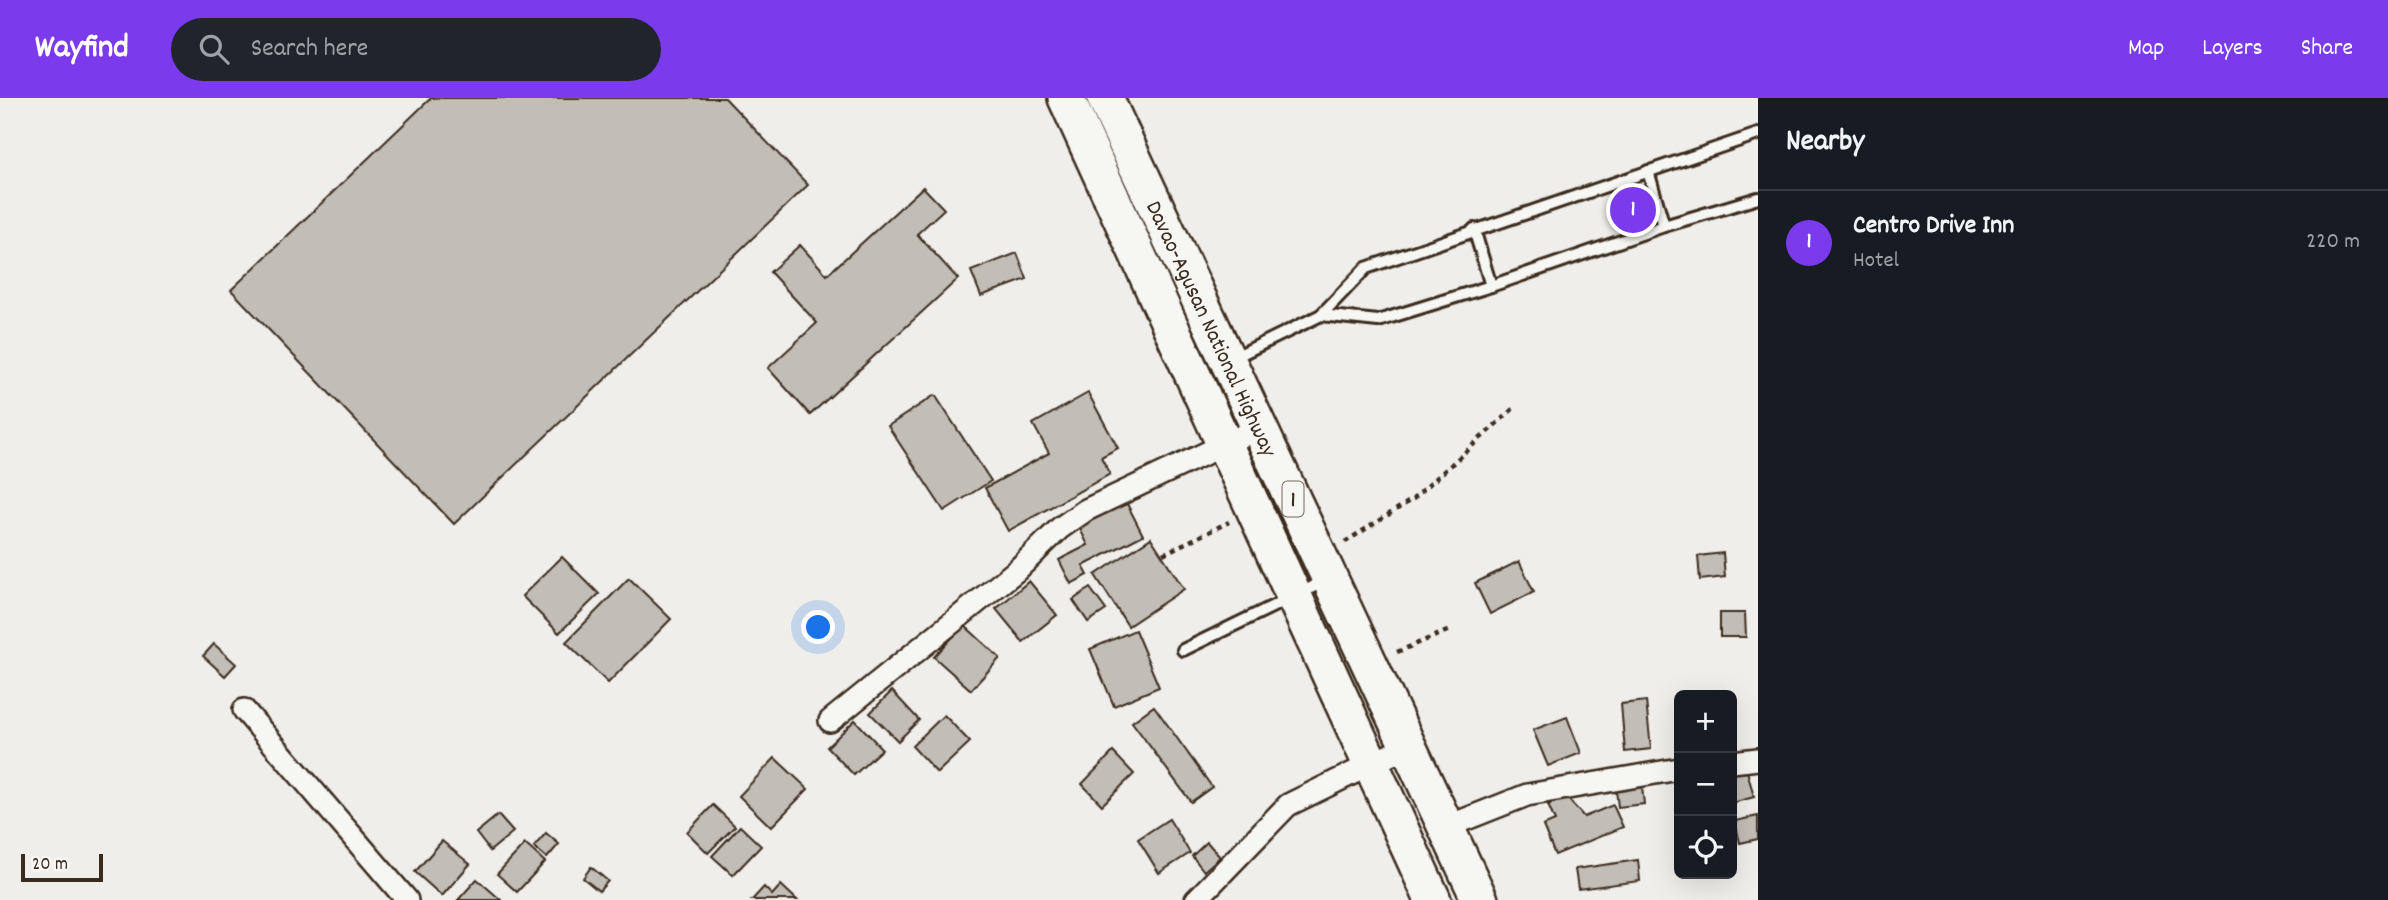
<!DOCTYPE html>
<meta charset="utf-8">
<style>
body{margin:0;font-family:Dekko,sans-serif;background:#20242c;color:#f1f3f6}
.controls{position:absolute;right:21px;bottom:21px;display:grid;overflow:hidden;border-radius:10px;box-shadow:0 7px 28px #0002}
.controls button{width:63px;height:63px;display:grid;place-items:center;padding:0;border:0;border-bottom:2px solid #363941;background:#171b24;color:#f1f3f6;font:35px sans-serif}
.scale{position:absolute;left:21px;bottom:18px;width:82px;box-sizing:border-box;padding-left:7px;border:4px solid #3b2a1e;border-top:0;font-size:19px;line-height:24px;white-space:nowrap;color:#3b2a1e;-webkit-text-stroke:5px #f6f6f2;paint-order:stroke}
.you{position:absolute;left:819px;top:530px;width:24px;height:24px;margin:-18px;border:5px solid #fff;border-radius:50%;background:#1a73e8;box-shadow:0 0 0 10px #1a73e833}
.badge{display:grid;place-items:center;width:46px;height:46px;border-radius:50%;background:#7c3aed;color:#fff;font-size:23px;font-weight:700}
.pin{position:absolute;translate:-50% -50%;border:4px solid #fff;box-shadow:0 2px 7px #0006}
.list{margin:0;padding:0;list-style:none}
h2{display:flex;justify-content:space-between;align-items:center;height:91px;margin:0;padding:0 28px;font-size:30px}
h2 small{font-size:23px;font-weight:400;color:#9ea1a6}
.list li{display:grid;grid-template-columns:46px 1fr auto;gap:21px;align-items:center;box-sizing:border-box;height:105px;padding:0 28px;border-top:2px solid #363941}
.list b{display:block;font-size:26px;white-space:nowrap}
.list p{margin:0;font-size:23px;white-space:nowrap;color:#9ea1a6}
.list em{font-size:23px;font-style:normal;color:#9ea1a6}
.icon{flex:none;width:38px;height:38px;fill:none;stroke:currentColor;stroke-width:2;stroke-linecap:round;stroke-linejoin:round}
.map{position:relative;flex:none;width:1758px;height:802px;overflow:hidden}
header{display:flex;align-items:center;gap:42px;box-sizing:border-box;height:98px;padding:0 35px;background:#7c3aed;color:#fff}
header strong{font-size:33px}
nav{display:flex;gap:38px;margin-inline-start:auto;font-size:24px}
.search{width:490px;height:63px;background:#20242c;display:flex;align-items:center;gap:18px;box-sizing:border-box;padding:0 24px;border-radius:38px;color:#9ea1a6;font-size:26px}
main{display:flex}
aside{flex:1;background:#171b24}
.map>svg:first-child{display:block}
</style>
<header>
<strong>Wayfind</strong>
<div class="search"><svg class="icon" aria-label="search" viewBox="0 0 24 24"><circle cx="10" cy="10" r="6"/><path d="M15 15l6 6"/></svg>Search here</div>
<nav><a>Map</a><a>Layers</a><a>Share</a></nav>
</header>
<main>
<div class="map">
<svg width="1758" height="802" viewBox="0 0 1758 802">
<rect width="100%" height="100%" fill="#efeeea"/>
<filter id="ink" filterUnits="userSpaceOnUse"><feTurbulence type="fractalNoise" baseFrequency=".0143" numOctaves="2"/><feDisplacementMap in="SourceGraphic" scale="14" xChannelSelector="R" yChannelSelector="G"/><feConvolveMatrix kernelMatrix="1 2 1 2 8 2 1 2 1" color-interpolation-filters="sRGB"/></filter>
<g filter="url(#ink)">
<g fill="#c2bdb7" stroke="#3b2a1e" stroke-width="2">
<path d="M431,0H725L808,87L454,426L231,192Z"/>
<path d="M923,89L944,111L917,136L958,181L810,317L768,270L817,225L770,174L800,147L827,177Z"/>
<path d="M1017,155L1027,181L981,198L971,173Z"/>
<path d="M1088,295L1118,350L1101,359L1110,376L1008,433L985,390L1049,355L1033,326Z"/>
<path d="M935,297L991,383L944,413L888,328Z"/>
<path d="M1126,404L1143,437L1083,468L1088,477L1071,486L1059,462L1088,447L1079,429Z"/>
<path d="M1151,440L1184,491L1128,528L1095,477Z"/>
<path d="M1723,455L1725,479L1700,482L1698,458Z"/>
<path d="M562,459L599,496L559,535L522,498Z"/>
<path d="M1519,463L1534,494L1490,516L1475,485Z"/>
<path d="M629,480L671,521L608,585L566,544Z"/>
<path d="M1029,483L1057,517L1023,544L996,511Z"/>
<path d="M1090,490L1106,512L1088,524L1073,502Z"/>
<path d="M1720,515H1745L1746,539H1720Z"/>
<path d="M964,527L1000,560L971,592L934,559Z"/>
<path d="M1135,532L1159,589L1114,608L1090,551Z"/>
<path d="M214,546L236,566L225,578L203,558Z"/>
<path d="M892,593L919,622L898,643L870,615Z"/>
<path d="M1646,603L1651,651L1625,654L1621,606Z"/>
<path d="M1154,608L1212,689L1191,704L1132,624Z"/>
<path d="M944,617L970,644L937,675L912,648Z"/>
<path d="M1567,619L1581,655L1548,668L1533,632Z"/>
<path d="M855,622L882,651L854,677L827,649Z"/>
<path d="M1113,654L1134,676L1102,707L1082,686Z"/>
<path d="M775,660L808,691L771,729L739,698Z"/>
<path d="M1746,669L1754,699L1732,705V673Z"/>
<path d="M1641,681L1644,706L1618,709L1615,684Z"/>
<path d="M1566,699L1584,719L1613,707L1623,729L1555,757L1543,728L1555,723L1548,707Z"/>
<path d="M713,707L735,728L708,755L687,734Z"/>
<path d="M498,717L513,734L490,753L476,735Z"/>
<path d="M1758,718V741L1740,745L1735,723Z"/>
<path d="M1169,721L1190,755L1159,775L1138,741Z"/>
<path d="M740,728L761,748L733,777L712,758Z"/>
<path d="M546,735L559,746L547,760L534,749Z"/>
<path d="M442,743L470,766L442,798L415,774Z"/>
<path d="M1207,744L1220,759L1204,773L1192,758Z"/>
<path d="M525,746L545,764L517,794L497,776Z"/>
<path d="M1638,762L1640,783L1578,791L1575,771Z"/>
<path d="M591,769L608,783L599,793L583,780Z"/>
<path d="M477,781L501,802H458Z"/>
<path d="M781,787L797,802H752L764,789L772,797Z"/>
</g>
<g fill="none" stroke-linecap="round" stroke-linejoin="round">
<g stroke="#3b2a1e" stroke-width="16">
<g id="service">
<path d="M1648,73L1664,128"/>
<path d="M1474,131L1491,188"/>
<path d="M1321,217L1378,223L1491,188L1664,128L1758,100"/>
<path d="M1233,260L1321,217L1366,170L1758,36"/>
<path d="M1183,552L1325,483"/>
</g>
</g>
<g stroke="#3b2a1e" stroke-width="26">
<g id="minor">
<path d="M244,612L407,802"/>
<path d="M830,623L1017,472L1060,430L1086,412L1259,330"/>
<path d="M1732,664L1758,661"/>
<path d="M1446,729L1527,697L1679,671"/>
<path d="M1196,802L1288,707L1408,648"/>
</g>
</g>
<g stroke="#3b2a1e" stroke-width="40">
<g id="trunk">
<path d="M1066,0L1433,802"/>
<path id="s1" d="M1105,0L1480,802"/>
</g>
</g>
<g stroke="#3b2a1e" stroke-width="4.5" stroke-dasharray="5 5" stroke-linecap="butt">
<path d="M1345,444L1413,401L1514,310"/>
<path d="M1163,456L1229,424"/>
<path d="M1397,554L1452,531"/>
</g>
<use href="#service" stroke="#f6f6f2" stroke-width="10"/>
<use href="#minor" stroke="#f6f6f2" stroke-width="21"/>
<use href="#trunk" stroke="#f6f6f2" stroke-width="35"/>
</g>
</g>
<g text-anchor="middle" stroke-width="7" stroke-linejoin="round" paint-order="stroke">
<rect fill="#f6f6f2" stroke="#73675e" stroke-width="2" x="1282.5" y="383.5" width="21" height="35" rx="5"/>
<g font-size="21" font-weight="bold" fill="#3b2a1e">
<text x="1293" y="408">1</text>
</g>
<g font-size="23" fill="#3b2a1e" stroke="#f6f6f2">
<text dy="8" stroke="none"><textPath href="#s1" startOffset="254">Davao-Agusan National Highway</textPath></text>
</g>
</g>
</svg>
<div class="controls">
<button>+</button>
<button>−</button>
<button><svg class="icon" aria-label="locate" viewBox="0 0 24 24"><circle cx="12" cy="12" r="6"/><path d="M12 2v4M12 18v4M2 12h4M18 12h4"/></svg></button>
</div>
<div class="scale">20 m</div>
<div class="you"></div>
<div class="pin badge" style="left:1633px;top:112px">1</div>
</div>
<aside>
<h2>Nearby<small></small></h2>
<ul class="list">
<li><span class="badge">1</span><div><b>Centro Drive Inn</b><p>Hotel</p></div><em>220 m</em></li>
</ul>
</aside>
</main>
